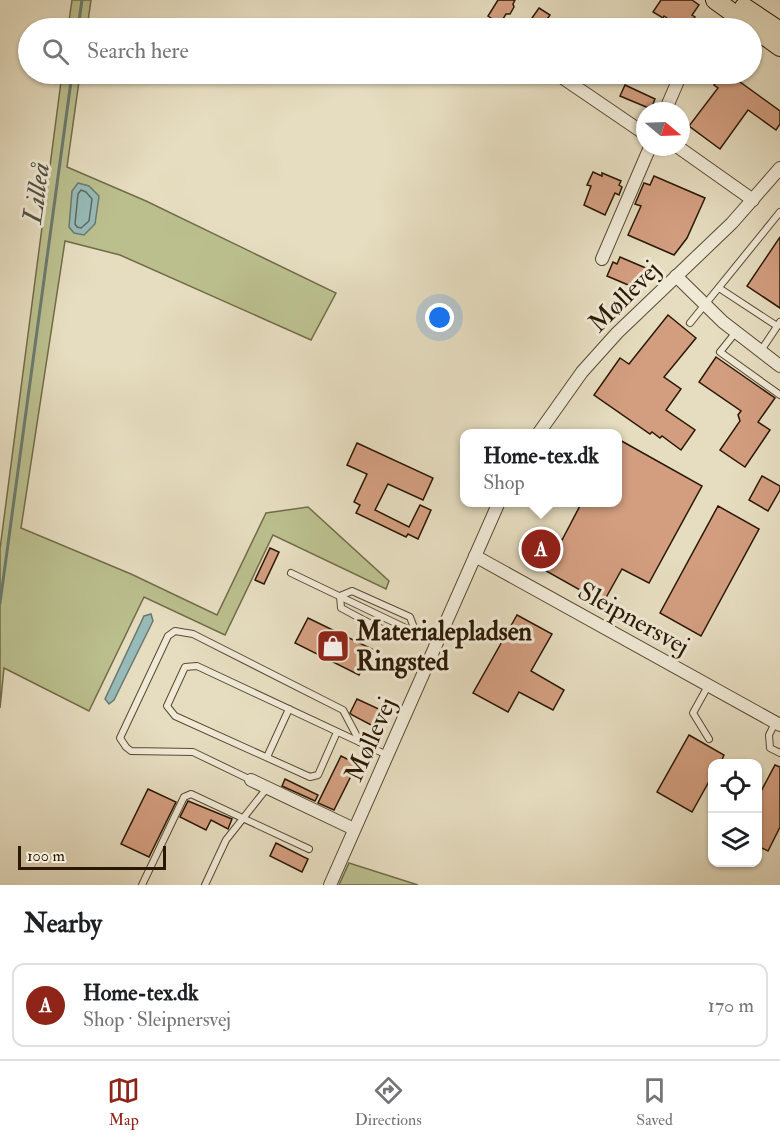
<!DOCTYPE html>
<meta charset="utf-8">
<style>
body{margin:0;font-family:"IM FELL Double Pica",serif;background:#f2f2f2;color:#202124}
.controls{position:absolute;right:18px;bottom:18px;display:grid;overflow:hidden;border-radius:12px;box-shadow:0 2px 4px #0004}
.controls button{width:54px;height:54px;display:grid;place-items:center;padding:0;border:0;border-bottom:2px solid #e0e0e0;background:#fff;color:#202124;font:30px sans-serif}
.compass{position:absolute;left:636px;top:102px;width:54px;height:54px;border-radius:50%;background:#fff;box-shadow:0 2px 4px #0004;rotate:109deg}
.scale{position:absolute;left:18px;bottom:15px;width:148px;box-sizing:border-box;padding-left:6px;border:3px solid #2a1803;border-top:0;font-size:16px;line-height:21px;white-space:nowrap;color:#2a1803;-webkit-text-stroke:4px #efe9d6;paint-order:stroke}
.you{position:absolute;left:440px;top:318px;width:21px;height:21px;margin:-15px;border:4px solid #fff;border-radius:50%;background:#1a73e8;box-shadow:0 0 0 9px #1a73e833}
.badge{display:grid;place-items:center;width:39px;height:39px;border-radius:50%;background:#8f2418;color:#fff;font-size:20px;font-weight:700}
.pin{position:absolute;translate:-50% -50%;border:3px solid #fff;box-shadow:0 2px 6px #0006}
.popup{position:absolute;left:460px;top:429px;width:162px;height:78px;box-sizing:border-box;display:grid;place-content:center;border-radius:12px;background:#fff;filter:drop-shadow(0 2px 4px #0005);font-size:20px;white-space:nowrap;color:#757577}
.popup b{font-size:22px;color:#202124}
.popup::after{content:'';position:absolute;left:50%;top:100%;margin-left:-12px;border:12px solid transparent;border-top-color:#fff}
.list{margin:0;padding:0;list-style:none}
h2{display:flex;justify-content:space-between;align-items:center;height:78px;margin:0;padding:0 24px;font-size:26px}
h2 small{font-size:20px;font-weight:400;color:#757577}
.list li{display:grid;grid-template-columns:39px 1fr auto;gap:18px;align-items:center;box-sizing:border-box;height:84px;margin:0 12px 12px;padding:0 12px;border:2px solid #e0e0e0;border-radius:12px}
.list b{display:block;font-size:22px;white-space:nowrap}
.list p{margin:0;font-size:20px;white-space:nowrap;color:#757577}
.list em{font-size:20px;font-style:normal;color:#757577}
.icon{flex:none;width:33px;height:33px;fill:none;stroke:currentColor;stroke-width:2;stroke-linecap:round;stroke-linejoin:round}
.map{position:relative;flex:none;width:780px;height:885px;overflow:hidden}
.search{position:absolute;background:#fff;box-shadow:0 2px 4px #0004;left:18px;right:18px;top:18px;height:66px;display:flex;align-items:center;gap:15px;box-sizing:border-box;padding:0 21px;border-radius:33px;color:#757577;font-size:22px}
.sheet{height:174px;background:#fff}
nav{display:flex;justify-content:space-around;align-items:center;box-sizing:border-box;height:84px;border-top:2px solid #e0e0e0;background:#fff;font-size:16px;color:#757577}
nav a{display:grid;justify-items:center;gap:3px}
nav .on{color:#8f2418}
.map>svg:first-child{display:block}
</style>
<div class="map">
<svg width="780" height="885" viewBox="0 0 780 885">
<rect width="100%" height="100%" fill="#e6ddc0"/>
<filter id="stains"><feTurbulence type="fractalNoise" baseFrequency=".00333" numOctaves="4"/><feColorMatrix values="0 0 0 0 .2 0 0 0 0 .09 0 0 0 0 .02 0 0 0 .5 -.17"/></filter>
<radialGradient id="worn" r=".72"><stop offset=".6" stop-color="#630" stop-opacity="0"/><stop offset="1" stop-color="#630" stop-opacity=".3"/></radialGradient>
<g fill="#bbbf8e" stroke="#726c48" stroke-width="1.5">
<path d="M72,0H91L87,28H68Z"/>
<path d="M62,74H80L67,167L146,201L336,293L311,340L120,255L65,241L21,528L131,574L217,615L266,513L308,507L389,581L386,589L273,535L225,635L144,597L89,711L4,668L0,708V549Z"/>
<path d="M349,863L418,885H339Z"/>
</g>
<g fill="#97bbb8" stroke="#6b7a70" stroke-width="1.5">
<path d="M78,183L89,186L99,196L95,224L84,235L74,233L69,227L72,191Z"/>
<path d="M151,614L153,621L114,700L109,704L105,699L144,616Z"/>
</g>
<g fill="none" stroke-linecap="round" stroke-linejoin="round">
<path stroke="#606a5e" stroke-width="1.5" d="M81,190L86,192L92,199L89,221L81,228L77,227L75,224L78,194Z"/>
<g stroke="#6b7a70" stroke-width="3">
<path d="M78,28L82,0"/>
<path d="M0,603L72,74"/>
</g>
</g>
<g fill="#d39e80" stroke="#2a1803" stroke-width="1.5">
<path d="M498,0H515L513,4L514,7L510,14H506L500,24L488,16Z"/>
<path d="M661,0H692L699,5L692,15L695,17L688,28H682L664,16L663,18L653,12Z"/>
<path d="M539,8L550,15L541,28H525Z"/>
<path d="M722,74H729L780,111V124L776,130L748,110L720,149L689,126L718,88L714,85Z"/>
<path d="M625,85L655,99L651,109L620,96Z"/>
<path d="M593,172L602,176V173L621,181L619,185L622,187L619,195L615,193L605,215L584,205L591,186L587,185Z"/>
<path d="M654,176L705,198L687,238L674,255L628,235L641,206L635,204L644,183L650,185Z"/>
<path d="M780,237V308L747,286Z"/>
<path d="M620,257L648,269L642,283L636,280L633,287L607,276L613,262L617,264Z"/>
<path d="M668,315L696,338L664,377L681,389L666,410L695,430L681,450L662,436L660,438L652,432L650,434L594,395L620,358L629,364Z"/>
<path d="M716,357L775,398L758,422L770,430L745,467L720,450L740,421L738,415L741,411L699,382Z"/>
<path d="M618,439L702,486L649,583L622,569L603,603L532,563L549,533L562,540L582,502H618Z"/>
<path d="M357,443L433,478L423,500L388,484L375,510L409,527L420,505L431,510L418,539L408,534L406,537L356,513L360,505L354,502L367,474L347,465Z"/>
<path d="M762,476L780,486V490L768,511L749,500Z"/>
<path d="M718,506L759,529L701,636L660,613Z"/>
<path d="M270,548L279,552L264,584L255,580Z"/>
<path d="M517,615L552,634L531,671L564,690L553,710L519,692L508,712L473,693Z"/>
<path d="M308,618L372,649L359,675L295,643Z"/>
<path d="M357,699L381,710L373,726L352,715L350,713Z"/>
<path d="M689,735L724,755L720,764H712V776L692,812L657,792Z"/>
<path d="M341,756L357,764L334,810L318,803Z"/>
<path d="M775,765L780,767V827L768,851L758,846V797Z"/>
<path d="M285,779L318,795L315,801L282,786Z"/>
<path d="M148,789L176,802L149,857L121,844Z"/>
<path d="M188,801L232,819L228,829L211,820L206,830L180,817Z"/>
<path d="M276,843L308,859L302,872L270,856Z"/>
</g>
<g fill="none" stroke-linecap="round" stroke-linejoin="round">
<g stroke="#594932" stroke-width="8">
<g id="lane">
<path d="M719,288L777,326"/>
<path d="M690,323L780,212"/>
<path d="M736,332L720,352L780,395"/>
<path d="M760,352L780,322"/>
<path d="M291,573L437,643"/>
<path d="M352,591L410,617L416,633C395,641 361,618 341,608L340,596Z"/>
<path d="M708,686L693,713L709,739"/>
<path d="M775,723L769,735L770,748L780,753"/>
<path d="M337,732L318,775L310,777L175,716L167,706L185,667L197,666L387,755"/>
<path d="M267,757L289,709"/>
<path d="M251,780L193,752L131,751L126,747L120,738L168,636L175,631L193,634L343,710L360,742"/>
<path d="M142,885L184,797L191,794L309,849"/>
<path d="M205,885L226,840L267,788"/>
</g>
</g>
<g stroke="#594932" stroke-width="14">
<g id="street">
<path d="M557,74L645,134"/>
<path d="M665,111L681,74"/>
<path d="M678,147L753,200"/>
<path d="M602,259L650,147"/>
<path d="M676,276L723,322L780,366"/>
<path d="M538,434L582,372L617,333L732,223L780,168"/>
<path d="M475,556L780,725"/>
<path d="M251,780L354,829"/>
<path d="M330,885L499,502"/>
</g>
</g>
<g stroke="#2a1803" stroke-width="20">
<g id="primary">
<path d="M715,0L780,47"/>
<path d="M744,7L780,31"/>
</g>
</g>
<use href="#lane" stroke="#efe9d6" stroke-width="6"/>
<use href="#street" stroke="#efe9d6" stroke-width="12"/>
<use href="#primary" stroke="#e6ddc0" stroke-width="18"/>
</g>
<defs>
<g id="shop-square" transform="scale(1.725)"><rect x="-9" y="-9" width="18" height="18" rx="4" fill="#8f2418" stroke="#efe9d6"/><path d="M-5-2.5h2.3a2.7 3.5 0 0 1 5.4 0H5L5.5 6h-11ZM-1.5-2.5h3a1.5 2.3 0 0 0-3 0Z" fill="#fff"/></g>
</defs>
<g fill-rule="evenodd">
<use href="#shop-square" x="333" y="646"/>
</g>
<g text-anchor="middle" stroke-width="6" stroke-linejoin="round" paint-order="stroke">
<g font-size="26" fill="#2a1803" stroke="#efe9d6">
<text transform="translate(624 296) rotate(-45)" y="9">Møllevej</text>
<text transform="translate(634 618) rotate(29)" y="9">Sleipnersvej</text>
<text transform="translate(370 739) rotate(-66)" y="9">Møllevej</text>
</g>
<g font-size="26" font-weight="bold" fill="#2a1803" stroke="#efe9d6" text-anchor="start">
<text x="356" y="640">Materialepladsen<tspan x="356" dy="30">Ringsted</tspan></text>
</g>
<g font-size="27" font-style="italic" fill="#505142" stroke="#efe9d6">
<text transform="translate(36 193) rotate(-82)" y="9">Lilleå</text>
</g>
</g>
<rect width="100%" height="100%" filter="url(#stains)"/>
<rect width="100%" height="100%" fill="url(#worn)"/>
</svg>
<div class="controls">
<button><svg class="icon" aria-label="locate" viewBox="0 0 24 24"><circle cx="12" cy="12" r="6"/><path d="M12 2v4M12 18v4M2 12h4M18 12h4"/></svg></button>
<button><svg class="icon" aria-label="layers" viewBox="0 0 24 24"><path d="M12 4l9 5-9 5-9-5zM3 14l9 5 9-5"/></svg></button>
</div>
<svg class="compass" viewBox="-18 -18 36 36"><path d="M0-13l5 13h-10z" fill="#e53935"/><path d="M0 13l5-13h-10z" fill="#757577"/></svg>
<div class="scale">100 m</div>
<div class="you"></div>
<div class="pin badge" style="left:541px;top:549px">A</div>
<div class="popup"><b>Home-tex.dk</b>Shop</div>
<div class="search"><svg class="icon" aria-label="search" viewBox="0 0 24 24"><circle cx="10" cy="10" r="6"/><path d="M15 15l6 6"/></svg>Search here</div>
</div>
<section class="sheet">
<h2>Nearby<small></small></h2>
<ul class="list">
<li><span class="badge">A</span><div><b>Home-tex.dk</b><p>Shop · Sleipnersvej</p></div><em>170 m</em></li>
</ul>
</section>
<nav>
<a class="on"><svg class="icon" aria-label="map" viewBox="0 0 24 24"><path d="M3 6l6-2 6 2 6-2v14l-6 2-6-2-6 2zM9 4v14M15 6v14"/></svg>Map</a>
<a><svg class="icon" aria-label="directions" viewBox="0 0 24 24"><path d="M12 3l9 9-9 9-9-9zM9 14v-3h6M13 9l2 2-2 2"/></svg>Directions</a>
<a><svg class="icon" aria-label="saved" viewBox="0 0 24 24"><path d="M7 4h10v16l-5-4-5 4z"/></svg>Saved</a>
</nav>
